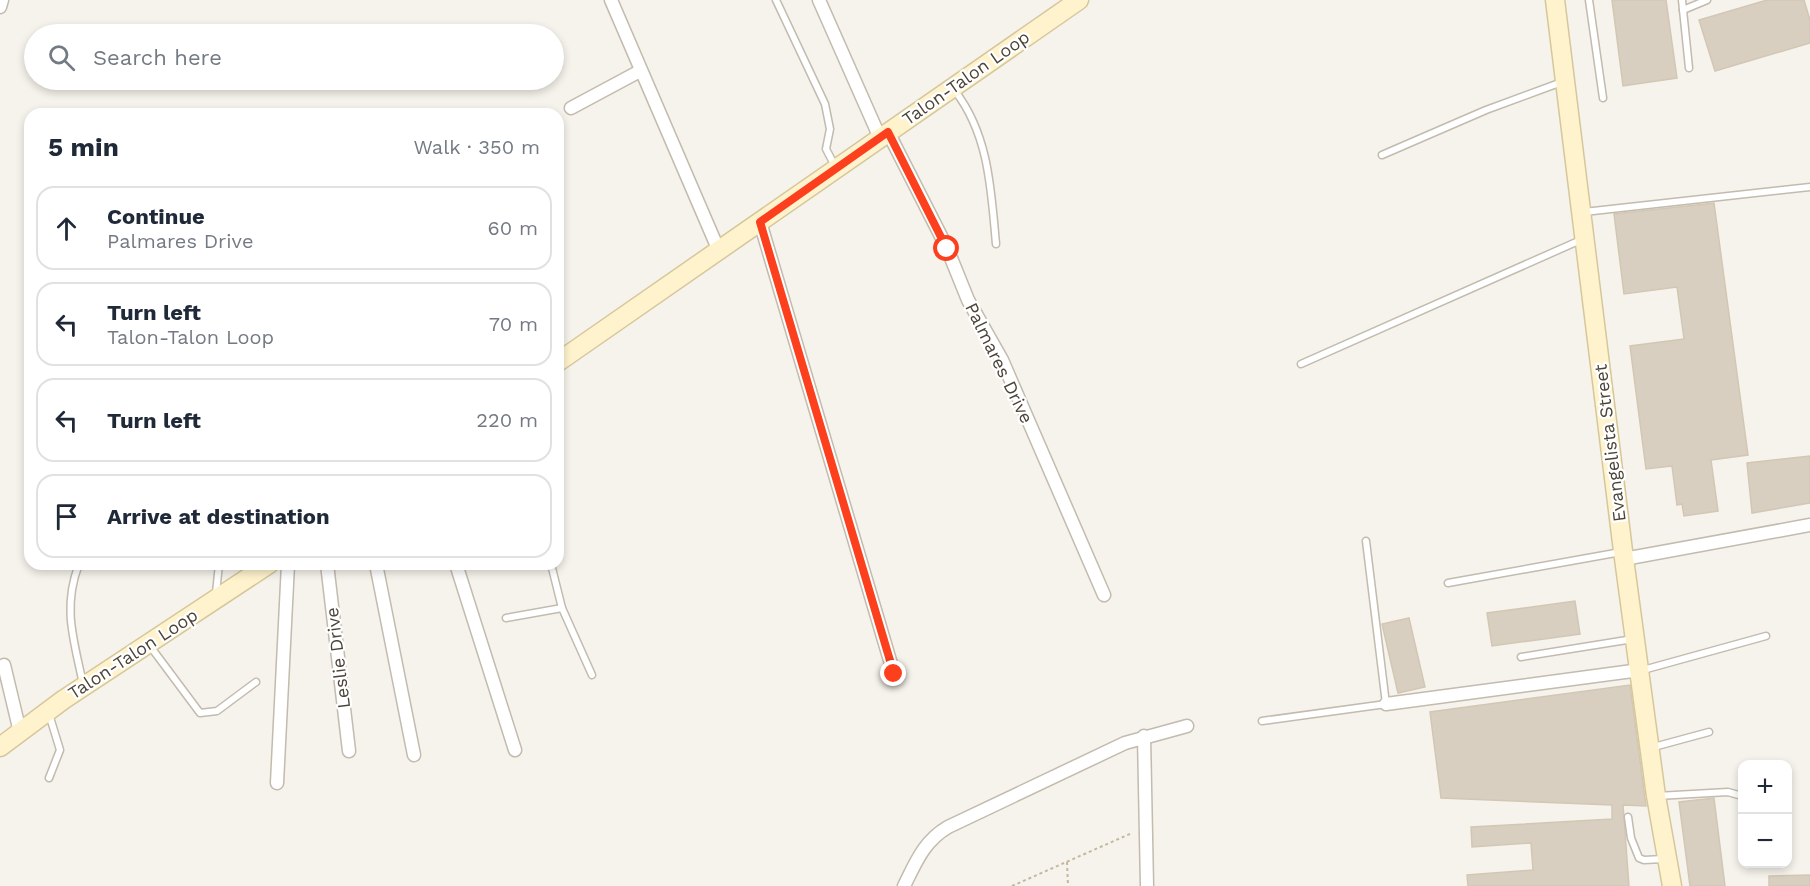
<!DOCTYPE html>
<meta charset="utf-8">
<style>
body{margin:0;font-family:"Work Sans",sans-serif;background:#f2f2f3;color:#1f2937}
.controls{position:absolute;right:18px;bottom:18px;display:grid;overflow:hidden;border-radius:12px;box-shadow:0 3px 9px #0003}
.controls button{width:54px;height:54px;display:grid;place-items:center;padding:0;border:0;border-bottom:2px solid #e0e1e3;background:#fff;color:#1f2937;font:30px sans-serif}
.stop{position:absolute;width:18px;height:18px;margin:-14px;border:4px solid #fc3f1d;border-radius:50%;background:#fff}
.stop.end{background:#fc3f1d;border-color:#fff;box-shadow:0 2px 6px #0008}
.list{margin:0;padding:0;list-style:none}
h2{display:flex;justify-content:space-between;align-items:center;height:78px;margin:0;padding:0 24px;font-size:26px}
h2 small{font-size:20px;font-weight:400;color:#747a83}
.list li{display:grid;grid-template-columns:39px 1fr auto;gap:18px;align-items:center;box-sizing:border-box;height:84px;margin:0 12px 12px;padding:0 12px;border:2px solid #e0e1e3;border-radius:18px}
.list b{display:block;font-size:22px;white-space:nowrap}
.list p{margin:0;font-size:20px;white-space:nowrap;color:#747a83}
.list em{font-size:20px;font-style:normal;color:#747a83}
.icon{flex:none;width:33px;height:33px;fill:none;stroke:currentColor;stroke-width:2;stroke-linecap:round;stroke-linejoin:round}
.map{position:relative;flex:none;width:1810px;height:886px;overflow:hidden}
.search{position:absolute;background:#fff;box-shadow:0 3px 9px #0003;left:24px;top:24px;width:540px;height:66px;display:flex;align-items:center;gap:15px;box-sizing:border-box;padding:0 21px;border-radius:33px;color:#747a83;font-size:22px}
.panel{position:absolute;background:#fff;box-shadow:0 3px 9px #0003;left:24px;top:108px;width:540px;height:462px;border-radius:18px}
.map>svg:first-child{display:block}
</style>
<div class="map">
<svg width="1810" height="886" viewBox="0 0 1810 886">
<rect width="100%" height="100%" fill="#f6f3ec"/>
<g fill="#d8cfc1" stroke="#d3c7b4" stroke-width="1.5">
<path d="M1612,0H1666L1677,78L1623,86Z"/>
<path d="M1767,0H1804L1810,20V43L1715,71L1699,20Z"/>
<path d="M1714,203L1748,455L1711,460L1718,511L1684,516L1682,504L1677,505L1672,466L1646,469L1630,346L1684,339L1677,287L1624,294L1614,214Z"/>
<path d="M1810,456V503L1752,513L1747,463Z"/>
<path d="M1575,601L1580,634L1492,646L1487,613Z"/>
<path d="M1409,618L1425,687L1398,693L1382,624Z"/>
<path d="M1630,685L1646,806L1623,805L1629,886H1468L1467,875L1533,870L1531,843L1472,847L1471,827L1612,819V805L1441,798L1430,712Z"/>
<path d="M1714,798L1725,886H1690L1679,802Z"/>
<path d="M1810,875V886H1769V876Z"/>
</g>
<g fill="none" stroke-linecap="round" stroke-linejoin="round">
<g stroke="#c2bbae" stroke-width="9">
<g id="lane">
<path d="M776,0L825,104L830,129L826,149L836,168"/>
<path d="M1589,0L1603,98"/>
<path d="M1682,0L1689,68"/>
<path d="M1683,10L1707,0"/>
<path d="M955,91C989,135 991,190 996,244"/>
<path d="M1382,155L1486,110L1562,82"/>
<path d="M1584,212L1810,187"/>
<path d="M1301,364L1583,239"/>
<path d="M79,564C62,608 74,640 83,684"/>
<path d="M551,564L562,608L592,675"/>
<path d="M1448,583L1621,552"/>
<path d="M216,593L219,564"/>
<path d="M506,618L562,608"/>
<path d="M150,646L200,713L217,711L256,682"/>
<path d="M1521,657L1633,639"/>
<path d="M1643,670L1766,636"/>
<path d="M1262,721L1386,704L1366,541"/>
<path d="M1650,748L1709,732"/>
<path d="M49,778L60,750L49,714"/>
<path d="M1657,796L1728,792L1742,796"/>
<path d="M1628,817L1631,838L1639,858L1644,860L1664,859"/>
</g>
</g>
<g stroke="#c2bbae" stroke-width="15">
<g id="street">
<path d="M611,0L719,251"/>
<path d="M819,0L880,138"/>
<path d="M0,7L2,0"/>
<path d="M571,108L640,71"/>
<path d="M888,132L947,248L968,300L1002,360L1104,595"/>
<path d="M760,222L894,674"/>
<path d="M1624,559L1810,525"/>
<path d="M327,564L349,751"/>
<path d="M376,564L414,755"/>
<path d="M456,564L515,750"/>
<path d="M4,665L20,732"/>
<path d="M1386,704L1640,670"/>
<path d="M1144,736L1147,886"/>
<path d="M277,783L288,564"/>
<path d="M904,886C916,862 924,841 948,827L1125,743L1187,726"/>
</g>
</g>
<g stroke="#d6c79b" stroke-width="21">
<g id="secondary">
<path d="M1555,0L1623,551L1656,796L1672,886"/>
<path d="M558,362L1079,0"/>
<path d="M0,747L63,700L269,564"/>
</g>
</g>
<g stroke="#c4b79f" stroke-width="2" stroke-dasharray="3 3" stroke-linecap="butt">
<path d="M1067,862L1068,886"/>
<path d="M1012,886L1132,833"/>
</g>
<use href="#lane" stroke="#fff" stroke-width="6"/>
<use href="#street" stroke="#fff" stroke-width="12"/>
<use href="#secondary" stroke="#fff3cd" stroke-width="18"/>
</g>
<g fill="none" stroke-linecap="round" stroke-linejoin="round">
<path stroke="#fc3f1d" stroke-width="8" d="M894,674L760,222L888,132L947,249"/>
</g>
<g text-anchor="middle" stroke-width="4.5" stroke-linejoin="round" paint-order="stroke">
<g font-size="18" fill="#4b4439" stroke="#fff">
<text transform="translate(966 78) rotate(-35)" y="6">Talon-Talon Loop</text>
<text transform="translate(999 363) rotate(64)" y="6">Palmares Drive</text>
<text transform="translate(1610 443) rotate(-97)" y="6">Evangelista Street</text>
<text transform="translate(133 654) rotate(-33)" y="6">Talon-Talon Loop</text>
<text transform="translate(338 658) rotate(-97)" y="6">Leslie Drive</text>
</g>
</g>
</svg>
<div class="controls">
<button>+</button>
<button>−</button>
</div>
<div class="stop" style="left:947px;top:249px"></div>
<div class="stop end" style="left:894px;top:674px"></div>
<div class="search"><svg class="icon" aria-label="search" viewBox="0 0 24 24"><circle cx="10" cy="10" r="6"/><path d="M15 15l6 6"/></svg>Search here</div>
<section class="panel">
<h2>5 min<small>Walk · 350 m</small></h2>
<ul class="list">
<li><svg class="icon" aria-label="ahead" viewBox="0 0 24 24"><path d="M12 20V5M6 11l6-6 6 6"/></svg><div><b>Continue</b><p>Palmares Drive</p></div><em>60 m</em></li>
<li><svg class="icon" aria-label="left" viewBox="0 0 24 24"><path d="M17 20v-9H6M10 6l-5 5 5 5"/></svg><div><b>Turn left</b><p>Talon-Talon Loop</p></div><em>70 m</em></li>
<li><svg class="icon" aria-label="left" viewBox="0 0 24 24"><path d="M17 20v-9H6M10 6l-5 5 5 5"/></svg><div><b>Turn left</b></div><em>220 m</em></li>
<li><svg class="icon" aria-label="arrive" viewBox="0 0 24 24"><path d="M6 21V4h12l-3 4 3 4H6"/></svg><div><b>Arrive at destination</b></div></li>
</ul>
</section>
</div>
